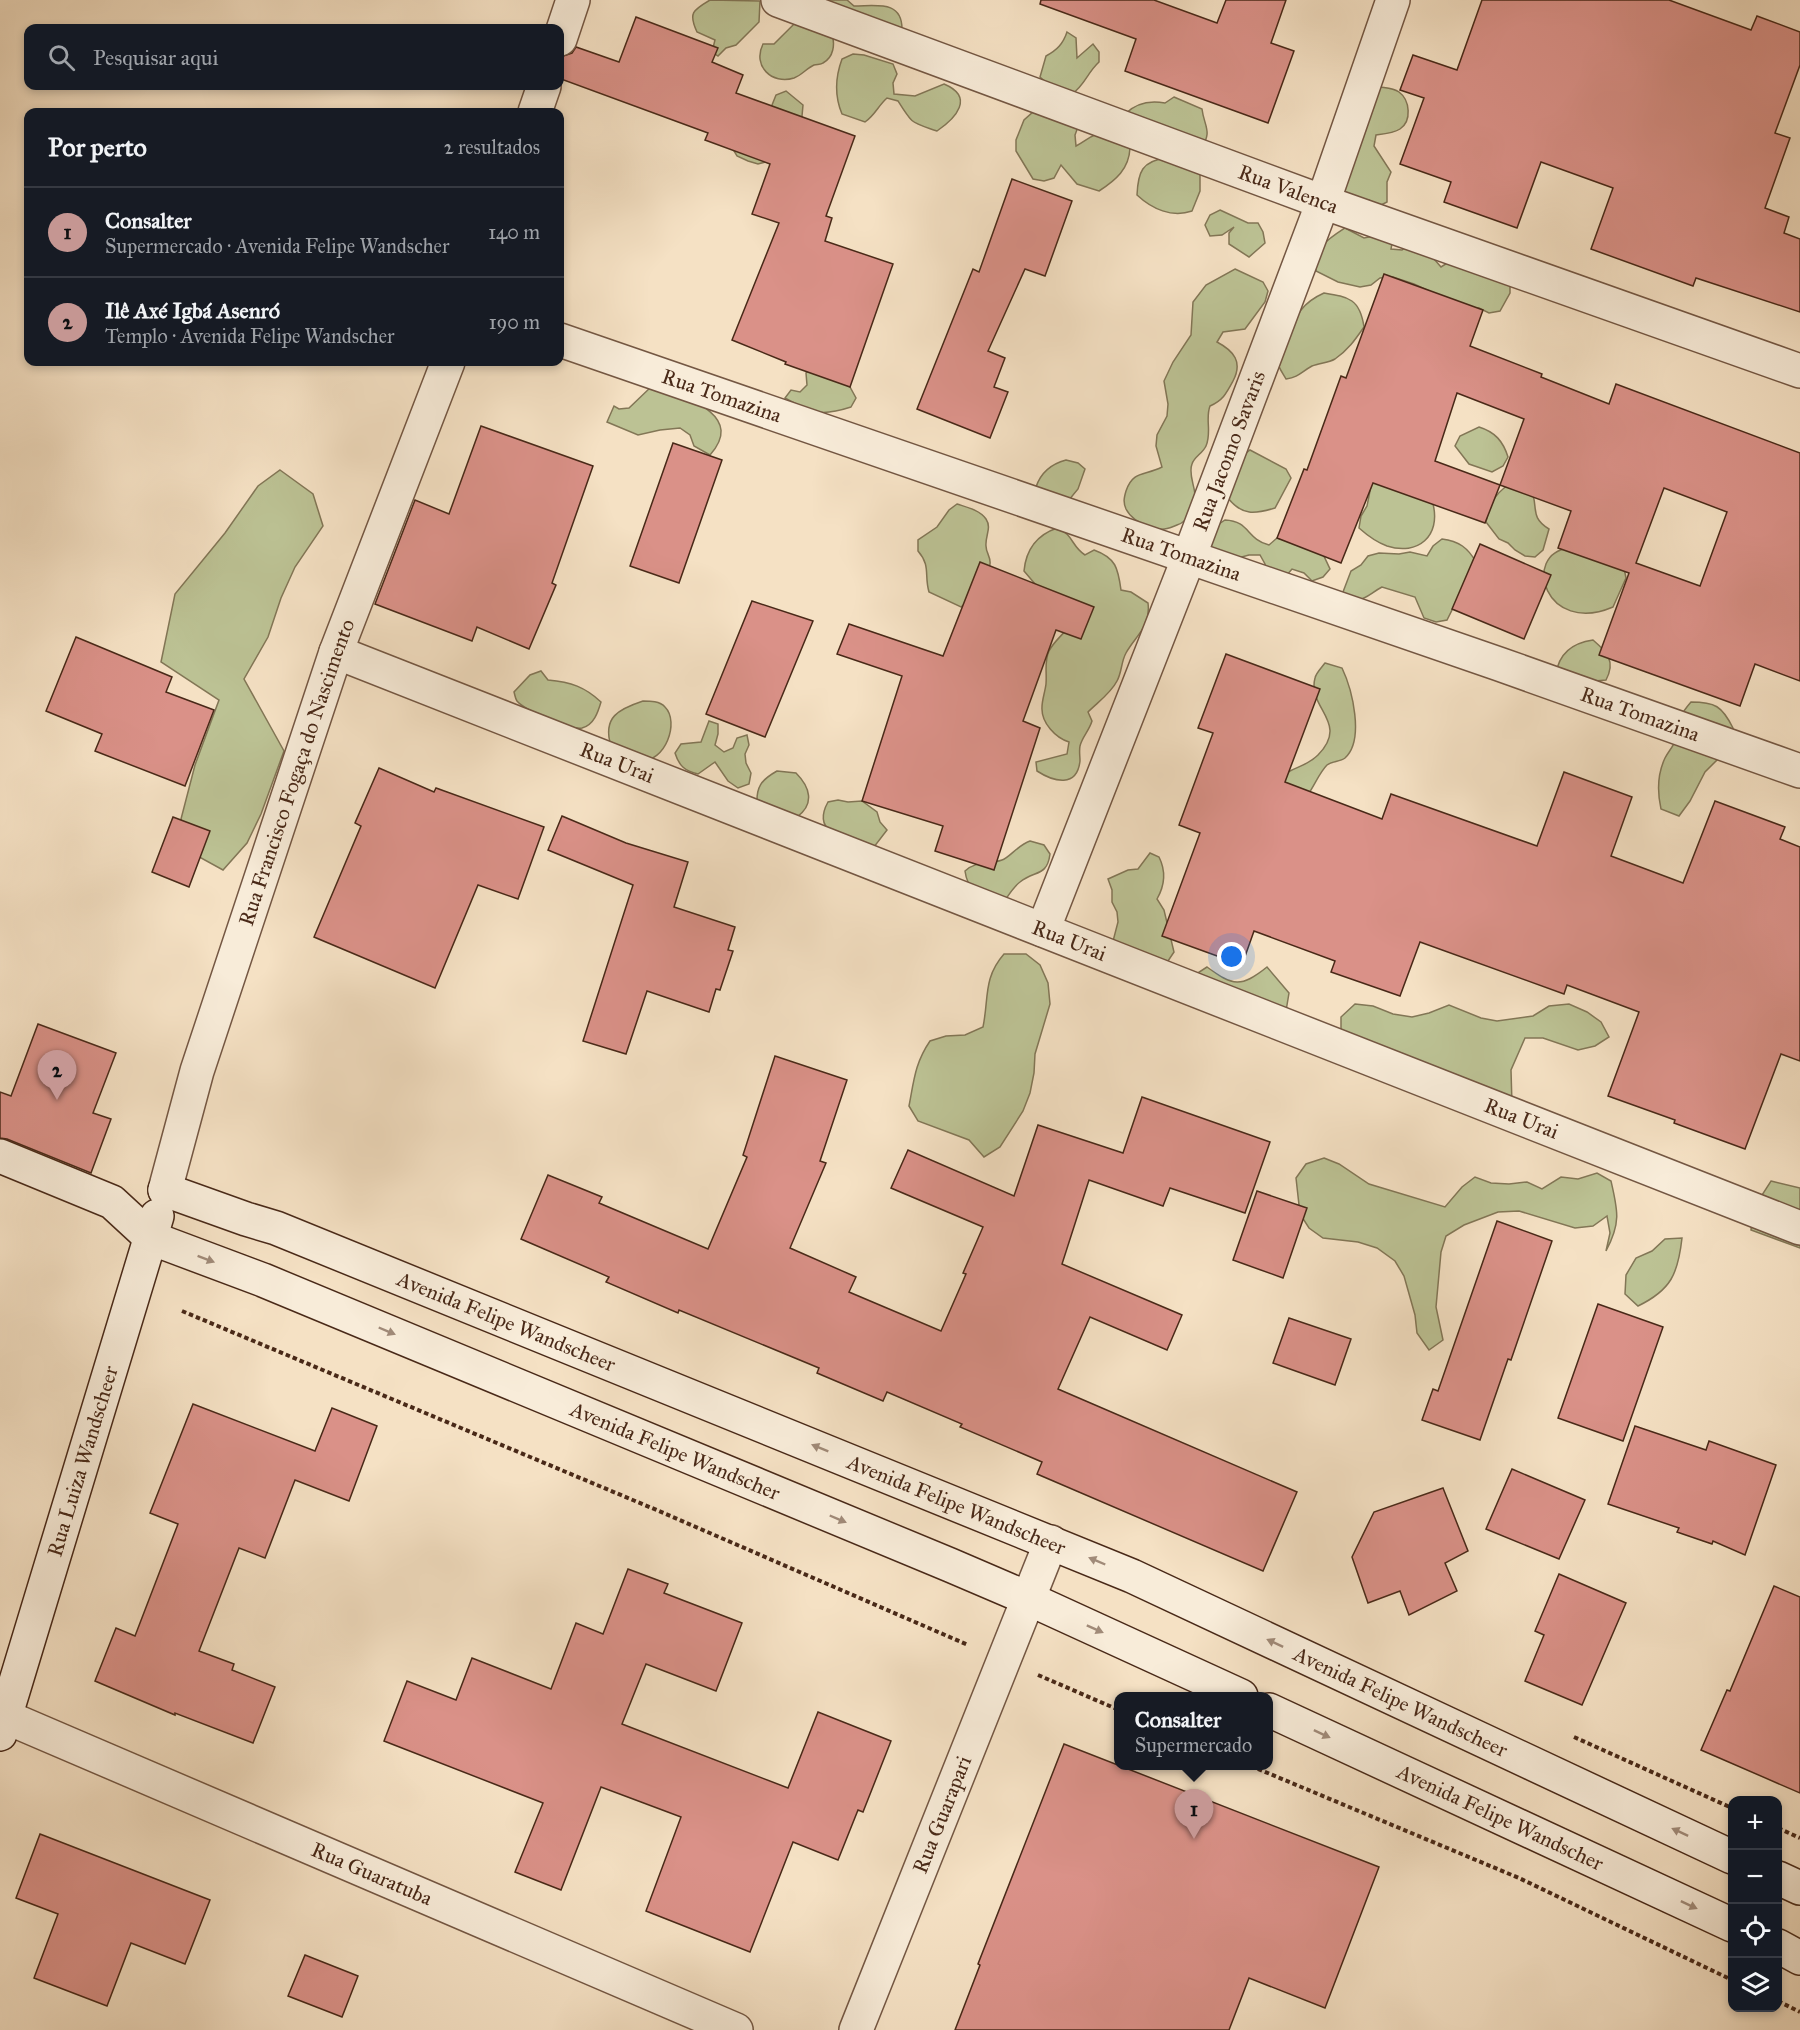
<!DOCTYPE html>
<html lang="pt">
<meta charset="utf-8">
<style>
body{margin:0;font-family:"IM FELL Great Primer",serif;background:#20242c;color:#f1f3f6}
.controls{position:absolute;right:18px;bottom:18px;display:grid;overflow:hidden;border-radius:12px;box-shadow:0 3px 9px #0003}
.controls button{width:54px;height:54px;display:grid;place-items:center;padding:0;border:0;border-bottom:2px solid #363941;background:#171b24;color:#f1f3f6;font:30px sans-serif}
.you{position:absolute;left:1232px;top:957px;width:21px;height:21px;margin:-15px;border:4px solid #fff;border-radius:50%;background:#1a73e8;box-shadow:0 0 0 9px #1a73e833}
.badge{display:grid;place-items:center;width:39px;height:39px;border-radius:50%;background:#c59692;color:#111;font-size:20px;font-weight:700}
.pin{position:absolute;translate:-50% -50px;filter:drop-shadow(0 2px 3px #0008)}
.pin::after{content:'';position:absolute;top:32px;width:21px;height:18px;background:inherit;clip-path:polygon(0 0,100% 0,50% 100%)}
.popup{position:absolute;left:1114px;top:1692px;width:159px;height:78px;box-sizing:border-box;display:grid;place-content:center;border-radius:12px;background:#171b24;filter:drop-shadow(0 2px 4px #0005);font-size:20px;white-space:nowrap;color:#9ea1a6}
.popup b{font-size:22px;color:#f1f3f6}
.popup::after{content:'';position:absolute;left:50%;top:100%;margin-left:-12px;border:12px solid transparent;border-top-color:#171b24}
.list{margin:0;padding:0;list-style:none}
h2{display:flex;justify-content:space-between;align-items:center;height:78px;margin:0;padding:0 24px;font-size:26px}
h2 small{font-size:20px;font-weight:400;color:#9ea1a6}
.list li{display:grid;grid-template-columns:39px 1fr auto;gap:18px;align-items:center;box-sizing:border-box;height:90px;padding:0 24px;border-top:2px solid #363941}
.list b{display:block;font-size:22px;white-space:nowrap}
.list p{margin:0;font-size:20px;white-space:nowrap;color:#9ea1a6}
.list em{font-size:20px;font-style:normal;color:#9ea1a6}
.icon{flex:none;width:33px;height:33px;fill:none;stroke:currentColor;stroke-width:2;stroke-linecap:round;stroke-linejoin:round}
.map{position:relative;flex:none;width:1800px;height:2030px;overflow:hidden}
.search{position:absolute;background:#171b24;box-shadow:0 3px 9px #0003;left:24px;top:24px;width:540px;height:66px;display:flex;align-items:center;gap:15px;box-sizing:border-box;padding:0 21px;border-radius:12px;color:#9ea1a6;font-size:22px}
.panel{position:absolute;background:#171b24;box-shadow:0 3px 9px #0003;left:24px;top:108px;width:540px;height:258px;border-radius:12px}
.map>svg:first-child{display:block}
</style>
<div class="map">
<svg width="1800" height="2030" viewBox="0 0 1800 2030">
<rect width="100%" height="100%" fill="#f5e1c4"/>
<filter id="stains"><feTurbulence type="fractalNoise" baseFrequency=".00333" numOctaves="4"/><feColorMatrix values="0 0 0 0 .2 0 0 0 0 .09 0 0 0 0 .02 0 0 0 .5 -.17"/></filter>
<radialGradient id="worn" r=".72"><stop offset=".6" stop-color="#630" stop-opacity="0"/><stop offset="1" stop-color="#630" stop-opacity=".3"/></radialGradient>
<g fill="#bcc294" stroke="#827656" stroke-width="1.5">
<path d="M710,0L760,1L759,22L736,45L726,48L718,56L712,52L715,40L697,32C688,13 693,10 710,0Z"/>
<path d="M796,0H847L854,6C877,6 902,0 902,29Z"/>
<path d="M797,21L832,34C835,44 834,57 823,63C821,65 817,64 814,65C807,68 802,75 794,78C772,85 752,66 763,44H774Z"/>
<path d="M1067,32L1076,38L1077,58L1093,44L1099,52V62C1087,73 1085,85 1072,94L1050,86L1040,77L1046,56C1057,50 1063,44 1067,32Z"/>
<path d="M853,54L864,55L893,64L897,74L893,83L894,94L915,96L944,84C975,97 956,118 937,131C911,122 913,125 898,101L887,98C878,106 875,115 865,122L842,114C834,95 835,78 842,59Z"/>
<path d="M1380,87C1386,88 1393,88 1399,92C1410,100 1412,121 1400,129C1394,133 1384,134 1376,135L1374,146L1391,172L1387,182V202L1377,207L1369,200L1356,199L1336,189Z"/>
<path d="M786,91L803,105L802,116L795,135L769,161L758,164L748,161L737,156L731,146L768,115L776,95Z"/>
<path d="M1174,97L1202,109C1204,126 1213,132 1201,148L1125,114C1136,103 1149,100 1165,103Z"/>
<path d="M1053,108L1079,124L1075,135L1076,146C1086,141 1092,134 1103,132L1130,148C1129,169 1116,180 1099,191L1077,184L1061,165L1054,178L1044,181L1033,179L1016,151V140L1024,120L1033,112Z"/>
<path d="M1166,158L1200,170V191L1192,211C1172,218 1152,209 1137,195C1138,172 1142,161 1166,158Z"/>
<path d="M1220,210L1248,223H1258L1263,232L1265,243L1249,257L1229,244V233L1234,227L1222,235L1210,236L1205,225L1210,215Z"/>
<path d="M1345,228L1364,238L1374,236L1393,238L1391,249L1402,250L1411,243L1432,249L1434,259L1441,267L1460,255L1481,276L1491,273L1510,282V293L1500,311L1489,313L1479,308H1466L1414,284L1393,277L1380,278L1371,285L1360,287L1338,282L1316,271C1312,249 1328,239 1345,228Z"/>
<path d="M1235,269L1263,282L1268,291L1265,302L1245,329L1223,332L1217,342C1234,351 1243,362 1233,381C1226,394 1223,400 1210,406C1205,419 1212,432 1206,446C1203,453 1194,457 1192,464C1188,474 1195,486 1195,496C1195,508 1189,521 1177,525C1168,529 1161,531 1151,527C1141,524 1131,519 1126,509C1123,502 1124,498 1126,491C1133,470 1145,476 1162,467L1156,446L1157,435L1167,416L1168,404L1164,381L1173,362L1191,335L1193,302L1206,285Z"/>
<path d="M1324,293C1349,297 1360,299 1364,327C1355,340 1348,350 1335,359C1328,363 1319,363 1312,366C1301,372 1299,377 1286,379C1284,375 1280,370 1279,366C1277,356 1295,318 1301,310C1308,301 1315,297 1324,293Z"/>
<path d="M813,366L850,387L856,398L851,407C820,417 813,413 785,398L791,390L800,392L807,385L806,373Z"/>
<path d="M653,385C682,396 747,414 710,455L694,446L690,435L680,428L660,430L638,435L607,422L614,406L619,409L629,408Z"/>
<path d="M1479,427C1495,432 1503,441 1508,457L1503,466L1492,472L1469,464L1455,446L1460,436Z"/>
<path d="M1250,450L1286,469L1291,478L1275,508C1255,514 1242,516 1228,498L1241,457Z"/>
<path d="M1066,460L1078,463L1085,469L1078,489L1064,506L1036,487C1041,472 1051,464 1066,460Z"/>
<path d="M280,470L313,494L323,526L295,567L281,598L268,637L244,679L284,751L261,814L247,843L223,870L192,853L181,819L195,765L219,700L161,662L175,594L225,533L258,486Z"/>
<path d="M1373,476L1433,504C1441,536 1418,556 1387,546C1376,542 1368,536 1359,528L1361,516L1367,506Z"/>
<path d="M1508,485L1531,489C1539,507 1529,517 1549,529L1543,550L1535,557L1525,556L1515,550L1508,543L1499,539L1486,522C1489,505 1494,495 1508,485Z"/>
<path d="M957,504C966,507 980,510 986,519C992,528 985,536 986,546C986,553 991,557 990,564C989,575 970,602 961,607L929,592C924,575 931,566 918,551V540L937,527L949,510Z"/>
<path d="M1225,520C1250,521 1246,539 1269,545L1277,538L1321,550L1330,569L1323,577L1312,581L1304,573L1292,569L1286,576H1267L1265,564L1260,555H1249L1238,558L1207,546L1216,526Z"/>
<path d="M1057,528C1074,535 1071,546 1085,555L1094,550C1116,558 1118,568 1121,590L1131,592L1148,603C1151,627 1136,635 1126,653C1121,662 1122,672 1117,681C1111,693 1098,702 1088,712L1092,721C1089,731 1082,737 1080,746C1079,751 1080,756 1080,761C1077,788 1054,782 1037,771L1036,762L1067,754L1069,742C1056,738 1041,723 1042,707C1042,700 1045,692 1046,684C1047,672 1044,662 1049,651C1054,641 1064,634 1070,625L1024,571C1026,549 1037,535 1057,528Z"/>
<path d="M1442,539C1459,541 1468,548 1476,562L1447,620L1436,622L1424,618L1415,597L1382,587C1365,596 1361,607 1343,592L1351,571L1361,565L1368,556L1379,553L1399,554L1410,552L1427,556L1433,546Z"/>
<path d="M1569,548L1624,568L1626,578L1613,607C1545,636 1521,554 1569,548Z"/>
<path d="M1593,640C1607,652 1616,661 1606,680L1595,681L1556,674C1559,653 1572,643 1593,640Z"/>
<path d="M1325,663L1342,668C1352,689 1365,740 1345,758C1340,762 1332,761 1327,765C1320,772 1315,784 1309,793L1275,783C1280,779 1284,774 1290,771C1300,766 1309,764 1318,755C1350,722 1307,709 1315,678C1316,673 1322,667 1325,663Z"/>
<path d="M541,671L548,680C571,682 585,687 601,702C598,712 594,725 582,728C571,730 524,710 517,701C515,698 515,695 514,692L530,675Z"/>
<path d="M643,701C650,701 660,701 665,707C680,722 665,763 641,760C631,758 619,750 611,746C602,717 619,709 643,701Z"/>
<path d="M1691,702C1715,702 1722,706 1733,728L1728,745L1718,759L1705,772L1690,801L1679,816L1661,809C1657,791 1657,775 1665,758C1668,752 1673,747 1675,741C1681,722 1676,719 1691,702Z"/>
<path d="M709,721L718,724V734L715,745L724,752L733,748L737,738L747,735L749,745L745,754L746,763L751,773L749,784L738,788L728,781L715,762L698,774C685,771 679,766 675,753L681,744L701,742Z"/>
<path d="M777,771L796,773C810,787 815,804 797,817L757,805C756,787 761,780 777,771Z"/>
<path d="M838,800L848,802L862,801L877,812L880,822L887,830L874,847C851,840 809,836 828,802Z"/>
<path d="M1030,841L1044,845L1050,854C1047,877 1035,870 1020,882C1012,888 1007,898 1001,906C983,896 968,894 965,871C977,860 988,865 1002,860C1009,858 1018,845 1030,841Z"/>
<path d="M1150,853L1159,857C1166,871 1165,885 1157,899L1164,910L1174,952L1168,961L1159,967L1112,945L1118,922L1117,912L1112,902V890L1108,879L1128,870L1138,869Z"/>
<path d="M1004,954H1026L1040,965L1048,983L1050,1004L1035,1054L1034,1073L1030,1093L1023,1111L1000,1147L984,1157L969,1140L918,1121L909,1106C914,1080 915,1063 930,1041L946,1036L965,1035L983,1027C989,998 983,978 1004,954Z"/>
<path d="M1207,967C1233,986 1241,988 1267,967L1289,993L1286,1011L1193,976Z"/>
<path d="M1355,1004L1373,1006L1393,1014L1412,1017L1429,1013L1449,1005L1481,1018L1497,1021L1533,1016L1549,1006L1569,1004L1587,1012L1601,1022L1609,1037L1595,1046L1578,1050L1543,1038H1525L1511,1070L1512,1105L1341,1034V1017Z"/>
<path d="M1324,1158L1339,1164L1369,1184L1445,1207L1462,1187L1475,1177L1491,1183L1509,1184L1527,1182L1542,1189L1561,1177L1578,1179L1597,1173L1611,1181C1618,1211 1621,1223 1606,1251L1610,1233L1607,1216L1593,1226L1575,1228L1519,1211L1498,1212L1464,1225L1446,1236L1441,1252L1436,1307L1443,1340L1429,1350L1417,1333L1415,1315L1404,1276L1395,1261L1377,1248L1358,1242L1323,1238L1309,1228L1300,1214L1296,1178L1306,1164Z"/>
<path d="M1771,1181L1800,1188V1248L1751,1230L1753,1209Z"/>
<path d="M1682,1238C1678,1274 1671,1290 1638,1306L1625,1294L1626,1275L1636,1258L1652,1251L1665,1239Z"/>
</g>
<g fill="#da9188" stroke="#492918" stroke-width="1.5" fill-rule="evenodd">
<path d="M1041,0H1154L1217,23L1226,0H1286L1271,43L1294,51L1268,123L1125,71L1136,39L1040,4Z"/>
<path d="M1482,0H1669L1751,30L1757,16L1800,32V65L1775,133L1790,138L1765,208L1789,217L1784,233L1800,239V312L1696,278L1693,286L1591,249L1613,188L1541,162L1517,228L1444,202L1451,182L1400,164L1424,98L1400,90L1413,55L1457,70Z"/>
<path d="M636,17L718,48L712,62L743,75L736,93L855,136L826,216L832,218L825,241L893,264L850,387L785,364L786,362L732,340L779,223L752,214L770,164L705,140L708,133L561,79L560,57L572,53L576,47L619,62Z"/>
<path d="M1012,179L1072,201L1045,276L1025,269L988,351L1005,358L994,387L1008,392L990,438L917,409L973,269L979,272Z"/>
<path d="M1384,274L1483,310L1470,346L1542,374L1541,377L1609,404L1616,384L1800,453V681L1755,664L1740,706L1599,655L1629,573L1558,548L1571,511L1500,485L1485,523L1373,483L1341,563L1277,538L1304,469L1307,470L1341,376L1346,378ZM1457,393L1524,419L1500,485L1435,461ZM1664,488L1727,512L1700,586L1636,563Z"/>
<path d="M481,426L593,466L552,583L556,585L529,649L477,627L472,641L375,604L415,500L449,514Z"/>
<path d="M673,443L722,460L679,583L630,566Z"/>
<path d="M1480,544L1551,575L1524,639L1452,609Z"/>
<path d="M980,562L1094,607L1081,639L1056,630L1023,721L1040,728L994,870L935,851L943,826L862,801L902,676L837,654L849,624L943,656Z"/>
<path d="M752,601L813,621L765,737L706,714Z"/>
<path d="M76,637L172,677L166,692L214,710L185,786L95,751L102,734L46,711Z"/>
<path d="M1226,654L1320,689L1285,782L1382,819L1391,794L1537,846L1564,772L1632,797L1611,856L1683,883L1715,801L1785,827L1780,839L1800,847V1061L1781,1054L1745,1149L1674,1123L1675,1120L1608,1096L1639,1012L1567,985L1564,994L1420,942L1400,996L1331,972L1335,961L1254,931L1242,965L1162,936L1200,833L1179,825L1213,733L1198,728Z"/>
<path d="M379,768L434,792L436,788L544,827L518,899L478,885L435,988L314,937L361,826L355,823Z"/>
<path d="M562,816L626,843L688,862L674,907L735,927L728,950L733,951L720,990L716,989L709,1012L647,991L626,1054L583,1041L633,885L548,850Z"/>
<path d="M173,817L210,831L189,887L152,872Z"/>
<path d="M38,1024L116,1053L93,1113L111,1119L91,1173L7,1139L0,1138V1092L11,1096Z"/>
<path d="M775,1056L847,1080L820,1161L826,1163L790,1248L856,1277L849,1292L941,1331L966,1274L963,1273L983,1227L891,1188L908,1150L1014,1196L1038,1125L1123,1153L1142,1097L1270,1142L1245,1213L1170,1188L1163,1206L1089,1180L1062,1264L1182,1315L1167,1350L1090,1317L1058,1389L1297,1492L1263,1571L1037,1474L1042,1462L960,1427L962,1424L887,1392L883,1401L817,1373L819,1368L679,1310L678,1313L606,1282L609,1277L521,1239L548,1175L602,1197L599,1203L708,1249L747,1157L743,1155Z"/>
<path d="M1257,1191L1307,1208L1283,1278L1233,1260Z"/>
<path d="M1497,1221L1552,1241L1511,1360L1508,1359L1480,1440L1422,1420L1433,1389L1438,1391Z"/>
<path d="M1598,1304L1663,1327L1623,1441L1558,1418Z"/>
<path d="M1289,1318L1351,1339L1335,1385L1273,1363Z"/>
<path d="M193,1404L315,1451L332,1408L377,1426L349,1501L295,1480L265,1558L239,1548L199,1651L234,1664L232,1670L275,1687L253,1743L175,1713V1715L95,1681L116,1628L135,1636L178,1524L150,1513Z"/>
<path d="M1635,1426L1706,1450L1709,1441L1776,1465L1745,1555L1713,1541L1712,1544L1677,1532L1679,1528L1608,1504Z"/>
<path d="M1512,1469L1585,1500L1559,1559L1486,1529Z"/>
<path d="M1443,1488L1468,1551L1445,1563L1457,1591L1409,1615L1400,1591L1368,1603L1352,1557L1374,1512Z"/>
<path d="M628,1569L668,1584L664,1593L742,1623L716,1691L646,1664L622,1724L788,1788L818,1712L891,1741L863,1812L858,1810L838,1860L793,1842L750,1952L646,1911L681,1817L601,1787L561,1890L515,1872L543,1803L384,1741L407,1681L456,1700L472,1658L551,1689L576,1623L603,1634Z"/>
<path d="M1559,1574L1626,1603L1582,1705L1525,1681L1544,1635L1535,1631Z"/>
<path d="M1774,1586L1800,1597V1793L1701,1750L1727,1690L1730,1691Z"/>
<path d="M1064,1744L1379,1867L1325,2008L1249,1978L1229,2030H955L980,1965L978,1964Z"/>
<path d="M40,1834L210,1900L185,1964L131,1943L107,2006L34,1978L58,1914L16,1898Z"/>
<path d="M305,1955L358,1976L342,2017L288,1996Z"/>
</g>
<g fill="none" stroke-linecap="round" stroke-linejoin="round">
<g stroke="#745743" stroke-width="36">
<g id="street">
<path id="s1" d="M778,0L1323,202L1800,371"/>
<path d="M560,39L573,0"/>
<path d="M535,112L544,86"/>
<path id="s2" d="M560,340L1499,664L1800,771"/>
<path id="s3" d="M336,652L1800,1228"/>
<path id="s4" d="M1043,930L1189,557L1323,202L1393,0"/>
<path id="s5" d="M165,1190L197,1071L336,652L448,362"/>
<path id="s6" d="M6,1717L736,2030"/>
<path id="s7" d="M856,2030L1051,1542"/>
</g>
</g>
<g stroke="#492918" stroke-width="36">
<g id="secondary">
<path id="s8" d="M0,1156L112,1202L151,1238L263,1280L950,1565L1027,1598L1241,1696"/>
<path id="s9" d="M165,1190L246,1219L276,1228L1132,1576L1732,1857"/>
<path id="s10" d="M1269,1710L1732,1925"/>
<path id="s11" d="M0,1734L157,1216"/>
<path d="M1778,1878L1800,1888"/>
<path d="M1778,1946L1800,1958"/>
</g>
</g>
<g stroke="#492918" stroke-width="4" stroke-dasharray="4.5 3" stroke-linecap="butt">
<path d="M182,1311L659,1511L968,1645"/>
<path d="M1038,1675L1119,1710"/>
<path d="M1574,1737L1732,1808"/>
<path d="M1251,1766L1519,1878L1732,1980"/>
<path d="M1778,1828L1800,1838"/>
<path d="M1778,2001L1800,2012"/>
</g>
<use href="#street" stroke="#f8ecd9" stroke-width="33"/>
<use href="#secondary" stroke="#f8ecd9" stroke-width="33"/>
</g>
<defs><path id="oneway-solid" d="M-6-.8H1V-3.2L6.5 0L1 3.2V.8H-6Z" transform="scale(1.5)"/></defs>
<g fill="#a08a78">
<use href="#oneway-solid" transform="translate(206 1259) rotate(21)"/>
<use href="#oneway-solid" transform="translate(387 1331) rotate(23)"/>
<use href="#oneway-solid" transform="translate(820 1448) rotate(-158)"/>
<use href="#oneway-solid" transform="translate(838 1519) rotate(23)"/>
<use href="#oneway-solid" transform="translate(1097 1561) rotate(-157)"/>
<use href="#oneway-solid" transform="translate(1095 1629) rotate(24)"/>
<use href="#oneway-solid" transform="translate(1275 1643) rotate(-155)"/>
<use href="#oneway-solid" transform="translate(1322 1734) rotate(25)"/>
<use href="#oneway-solid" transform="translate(1680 1832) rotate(-155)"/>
<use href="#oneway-solid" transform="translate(1689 1905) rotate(25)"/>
</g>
<g text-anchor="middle" stroke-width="5" stroke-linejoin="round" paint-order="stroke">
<g font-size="21" fill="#492918" stroke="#f8ecd9">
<text dy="7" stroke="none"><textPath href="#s1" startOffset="544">Rua Valenca</textPath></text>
<text dy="7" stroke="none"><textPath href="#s2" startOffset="171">Rua Tomazina</textPath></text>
<text dy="7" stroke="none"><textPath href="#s4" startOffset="514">Rua Jacomo Savaris</textPath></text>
<text dy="7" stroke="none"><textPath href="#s2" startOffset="657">Rua Tomazina</textPath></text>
<text dy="7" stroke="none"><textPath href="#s2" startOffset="1143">Rua Tomazina</textPath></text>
<text dy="7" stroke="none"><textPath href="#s3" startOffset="302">Rua Urai</textPath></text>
<text dy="7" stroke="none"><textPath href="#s5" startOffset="438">Rua Francisco Fogaça do Nascimento</textPath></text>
<text dy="7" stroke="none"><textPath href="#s3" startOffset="788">Rua Urai</textPath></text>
<text dy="7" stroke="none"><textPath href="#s3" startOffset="1274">Rua Urai</textPath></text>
<text dy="7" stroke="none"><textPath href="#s9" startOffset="366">Avenida Felipe Wandscheer</textPath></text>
<text dy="7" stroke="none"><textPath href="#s8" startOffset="740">Avenida Felipe Wandscher</textPath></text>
<text dy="7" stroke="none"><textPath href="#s11" startOffset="285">Rua Luiza Wandscheer</textPath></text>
<text dy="7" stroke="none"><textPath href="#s9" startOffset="852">Avenida Felipe Wandscheer</textPath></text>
<text dy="7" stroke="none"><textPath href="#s9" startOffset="1338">Avenida Felipe Wandscheer</textPath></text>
<text dy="7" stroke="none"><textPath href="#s7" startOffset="232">Rua Guarapari</textPath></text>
<text dy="7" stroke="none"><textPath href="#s10" startOffset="255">Avenida Felipe Wandscher</textPath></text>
<text dy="7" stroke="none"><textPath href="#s6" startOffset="398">Rua Guaratuba</textPath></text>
</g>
</g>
<rect width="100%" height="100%" filter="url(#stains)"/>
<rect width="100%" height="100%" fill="url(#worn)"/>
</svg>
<div class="controls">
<button>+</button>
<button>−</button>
<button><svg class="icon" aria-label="locate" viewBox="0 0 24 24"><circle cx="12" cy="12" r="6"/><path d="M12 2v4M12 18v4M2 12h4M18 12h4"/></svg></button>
<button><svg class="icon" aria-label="layers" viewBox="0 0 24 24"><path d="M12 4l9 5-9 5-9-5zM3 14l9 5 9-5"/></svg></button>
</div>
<div class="you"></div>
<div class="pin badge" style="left:1194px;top:1839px">1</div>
<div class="popup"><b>Consalter</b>Supermercado</div>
<div class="pin badge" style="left:57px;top:1100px">2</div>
<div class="search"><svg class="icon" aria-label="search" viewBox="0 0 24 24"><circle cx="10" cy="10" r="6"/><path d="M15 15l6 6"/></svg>Pesquisar aqui</div>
<section class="panel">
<h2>Por perto<small>2 resultados</small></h2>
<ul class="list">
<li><span class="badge">1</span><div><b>Consalter</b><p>Supermercado · Avenida Felipe Wandscher</p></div><em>140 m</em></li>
<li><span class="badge">2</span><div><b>Ilê Axé Igbá Asenró</b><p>Templo · Avenida Felipe Wandscher</p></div><em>190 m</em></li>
</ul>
</section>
</div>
